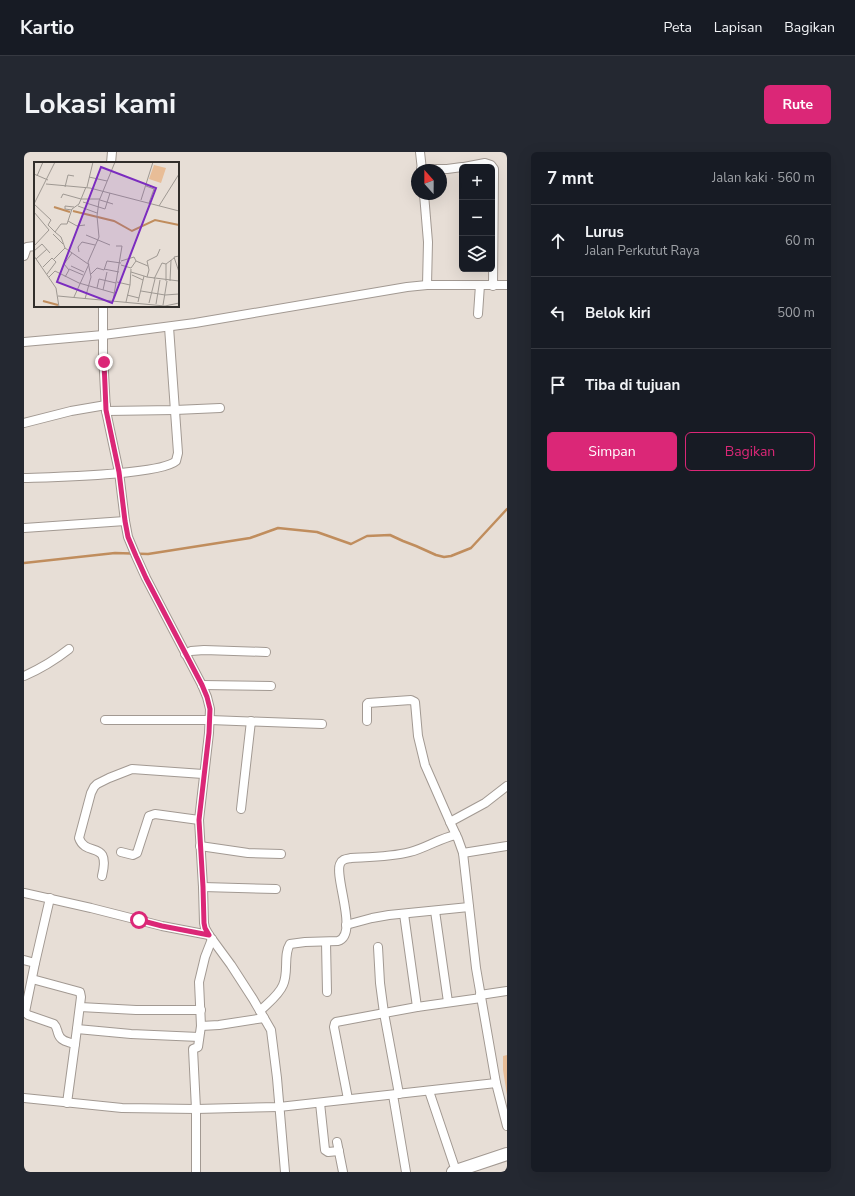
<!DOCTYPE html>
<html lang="id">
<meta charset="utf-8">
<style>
body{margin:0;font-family:"Nunito Sans",sans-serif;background:#242831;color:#f1f3f6}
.controls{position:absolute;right:12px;top:12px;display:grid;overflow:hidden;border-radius:6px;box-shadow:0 4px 16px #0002}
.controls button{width:36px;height:36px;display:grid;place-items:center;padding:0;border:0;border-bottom:1px solid #363941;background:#171b24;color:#f1f3f6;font:20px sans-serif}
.compass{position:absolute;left:387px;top:12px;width:36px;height:36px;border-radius:50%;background:#171b24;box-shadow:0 4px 16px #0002;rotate:339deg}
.stop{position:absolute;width:12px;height:12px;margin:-9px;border:3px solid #db2777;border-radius:50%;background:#fff}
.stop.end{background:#db2777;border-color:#fff;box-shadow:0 1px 4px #0008}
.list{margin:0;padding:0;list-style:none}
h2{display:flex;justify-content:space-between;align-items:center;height:52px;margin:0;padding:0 16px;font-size:17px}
h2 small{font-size:13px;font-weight:400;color:#9ea1a6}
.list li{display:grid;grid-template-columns:26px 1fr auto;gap:12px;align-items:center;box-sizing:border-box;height:72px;padding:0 16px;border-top:1px solid #363941}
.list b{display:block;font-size:15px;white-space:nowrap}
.list p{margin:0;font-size:13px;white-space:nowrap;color:#9ea1a6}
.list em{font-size:13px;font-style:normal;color:#9ea1a6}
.actions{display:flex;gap:8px;padding:12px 16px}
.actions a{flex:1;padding:9px 0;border:1px solid #db2777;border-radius:6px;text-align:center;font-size:14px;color:#db2777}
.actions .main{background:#db2777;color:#fff}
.icon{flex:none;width:22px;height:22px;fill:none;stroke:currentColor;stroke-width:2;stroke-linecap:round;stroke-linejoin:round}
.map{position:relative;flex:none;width:483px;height:1020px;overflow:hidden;border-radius:6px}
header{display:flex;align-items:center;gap:24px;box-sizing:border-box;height:56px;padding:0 20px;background:#171b24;border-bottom:1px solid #363941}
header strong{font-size:19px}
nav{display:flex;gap:22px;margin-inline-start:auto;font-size:14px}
.intro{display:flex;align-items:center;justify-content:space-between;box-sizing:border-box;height:96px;padding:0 24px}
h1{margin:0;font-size:28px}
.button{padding:10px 18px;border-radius:6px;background:#db2777;color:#fff;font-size:14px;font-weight:700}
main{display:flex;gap:24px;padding:0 24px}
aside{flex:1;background:#171b24;border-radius:6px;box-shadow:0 4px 16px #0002}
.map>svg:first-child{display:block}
</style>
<header>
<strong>Kartio</strong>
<nav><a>Peta</a><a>Lapisan</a><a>Bagikan</a></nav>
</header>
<div class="intro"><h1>Lokasi kami</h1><a class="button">Rute</a></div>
<main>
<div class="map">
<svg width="483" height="1020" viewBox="0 0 483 1020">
<rect width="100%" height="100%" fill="#e7ded6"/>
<path fill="#e8bd97" d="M483,903V943L479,918V904Z"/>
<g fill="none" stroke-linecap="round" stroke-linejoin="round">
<path stroke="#c08d5d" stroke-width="2.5" d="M0,411L91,401L124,402L226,386L254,376L293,380L327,392L343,384L366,383L379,389L392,394L412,403L420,405L427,404L447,396L483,357"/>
<g stroke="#a29992" stroke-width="10">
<g id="street">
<path d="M396,0L398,18"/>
<path d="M87,11L88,0"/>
<path d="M440,15L461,11L467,13L470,17V23L469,134"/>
<path d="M397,17H423L438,15"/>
<path d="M400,42L404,90L403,133"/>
<path d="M0,104L3,95L11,94"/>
<path d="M79,154V201L82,259L95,320L101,369L104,385L112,404L122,426L178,533L183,545L186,557L185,581L175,668L179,735L180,771L181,776L185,783L207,813L229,847L247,878L253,926L261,1020"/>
<path d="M454,162L456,133"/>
<path d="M0,190L79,183L171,171L383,135L403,133H483"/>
<path d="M82,259L151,258L196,256"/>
<path d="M0,271L47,259L82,253"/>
<path d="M0,326C27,325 136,323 152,309L154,301L145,175"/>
<path d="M0,376L101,369"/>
<path d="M161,502L167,499L180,498L242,500"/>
<path d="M0,524C16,517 31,508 45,497"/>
<path d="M178,533L247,534"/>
<path d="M81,568H186L298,572"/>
<path d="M343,569V552L344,551L387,548L391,550L394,584L401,613L426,670L434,687L439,701L452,816L472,931L483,974"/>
<path d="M217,657L227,569"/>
<path d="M426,670L461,651L483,634"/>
<path d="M176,694L224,701L257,702"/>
<path d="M97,700L109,703L113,701L125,664L131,662L175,668"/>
<path d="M439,701L483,694"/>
<path d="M78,724C87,687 62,706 55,686L67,641L70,635L73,632L85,626L108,617L179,622"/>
<path d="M179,735L252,737"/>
<path d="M0,741L67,756L138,774L185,783"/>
<path d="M26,746L11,811L1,860L4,863L30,872C33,875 33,878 34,881C36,889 44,890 51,892L43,951"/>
<path d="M411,759L424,850"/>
<path d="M380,762L393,855"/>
<path d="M322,773L348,766L365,763L445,755"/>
<path d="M302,790L303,840"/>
<path d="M354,795L356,831L360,861L375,942"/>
<path d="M0,808L11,811"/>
<path d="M8,827L56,840L57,845L51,892"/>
<path d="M456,843L483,839"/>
<path d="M56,855L112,858H177"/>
<path d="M236,859C244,851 255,843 259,833C265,820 259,803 266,792L281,790L314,789C335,783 310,725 316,712C318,707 322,707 327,706C346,705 367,705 386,700C402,696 416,686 432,683"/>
<path d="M177,874L195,873L240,866"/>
<path d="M53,877L107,882L175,885"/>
<path d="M405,939L432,1019"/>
<path d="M369,943L382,1020"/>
<path d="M0,946L98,956L172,957L255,955L472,931"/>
<path d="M324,947L310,875L311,871L312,870L393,855L457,846"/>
<path d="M296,951L301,998L304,1000L315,999"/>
<path d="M313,990L319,1020"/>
<path d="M172,1020V957L169,897L174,895L177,874L175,830L181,805L188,787"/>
</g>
</g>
<g stroke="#a29992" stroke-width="14">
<path id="secondary" d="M429,1020L483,1002"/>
</g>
<use href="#street" stroke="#fff" stroke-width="8"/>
<use href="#secondary" stroke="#fff" stroke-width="12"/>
</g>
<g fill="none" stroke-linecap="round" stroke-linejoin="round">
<path stroke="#db2777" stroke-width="5" d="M80,210L82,258L95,320L101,369L104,385L112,404L122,426L178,533L183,545L186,557L185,581L175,668L179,735L180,771L181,776L185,783L138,774L115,768"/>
</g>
<g transform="translate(10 10)">
<rect width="145" height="145" fill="#e7ded6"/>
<path d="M120,3L132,6L127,21L115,17Z" fill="#e8bd97"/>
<path fill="none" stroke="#c08d5d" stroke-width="2" d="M20,45L36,50M39,49L80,59L98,69L121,58L145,63M9,139L24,143"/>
<path fill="none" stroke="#9e9892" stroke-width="1" d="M0,12L14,18M3,14L9,0M55,15L73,19M12,22L56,26L145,49M112,24L120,27L115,41M31,25L34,13L40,14M53,25L59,0M27,36L29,32L47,37H66M66,38L79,42M107,38L119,0M49,40L71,47L76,31M0,42L17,58L14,63L21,70M0,42L21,0M44,44L63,51M125,44L145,12M38,48L31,47V44L40,45M0,50L15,68L0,84M34,59L43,64L51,63M19,72L29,82M52,73L76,83M31,86L27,75L21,70L27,62H33L38,47L45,42L52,25M0,89L8,82L16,91M45,90L44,85L48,80L61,83M0,94L22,126L25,145M145,94L140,95L145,110M2,97L13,87M20,97L31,86L54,102M87,99L100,95L102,99M87,103L97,106L102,99L114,104M37,104L50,110M9,105L18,96L22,100L13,112M35,107L49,113M70,107L85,110M97,110L110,114M57,112L63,106L70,108L73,99L87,101M98,113L109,118M15,115L21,109L45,121L80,131M31,115L35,108L30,102L38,91M113,115L145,119M120,117L128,101L132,102M132,119V102L140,96M136,119L137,98M83,120L96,123L97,107M63,126L65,117L82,121M69,128L73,110M107,129L131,133L145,132M93,133L105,136M24,134L131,144L145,141M40,135L55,102M51,137L57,115L54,100L65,75L63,54L65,39L81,0M79,139L88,84H82M92,140L96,123M104,140L110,114L113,115L115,108L113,99L123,94L126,87M115,141L121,117M122,142L126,118M129,143L133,119"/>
<path fill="#7b2cbf" fill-opacity="0.15" stroke="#7b2cbf" stroke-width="2" d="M67,5L122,26L78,141L23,120Z"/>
<rect width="145" height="145" fill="none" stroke="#312e2b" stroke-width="2"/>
</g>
</svg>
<div class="controls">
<button>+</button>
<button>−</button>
<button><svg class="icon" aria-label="layers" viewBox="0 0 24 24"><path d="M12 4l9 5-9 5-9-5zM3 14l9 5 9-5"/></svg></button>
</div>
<svg class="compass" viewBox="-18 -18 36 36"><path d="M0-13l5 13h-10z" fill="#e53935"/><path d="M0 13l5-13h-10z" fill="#9ea1a6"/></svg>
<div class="stop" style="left:115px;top:768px"></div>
<div class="stop end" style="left:80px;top:210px"></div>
</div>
<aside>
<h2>7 mnt<small>Jalan kaki · 560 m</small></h2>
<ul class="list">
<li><svg class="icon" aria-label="ahead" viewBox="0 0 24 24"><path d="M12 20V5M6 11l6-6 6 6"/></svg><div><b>Lurus</b><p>Jalan Perkutut Raya</p></div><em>60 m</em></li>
<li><svg class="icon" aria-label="left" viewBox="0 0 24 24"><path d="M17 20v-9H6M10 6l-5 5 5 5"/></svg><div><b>Belok kiri</b></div><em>500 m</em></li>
<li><svg class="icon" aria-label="arrive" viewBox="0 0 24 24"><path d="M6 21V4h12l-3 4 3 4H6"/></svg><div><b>Tiba di tujuan</b></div></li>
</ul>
<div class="actions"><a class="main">Simpan</a><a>Bagikan</a></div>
</aside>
</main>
